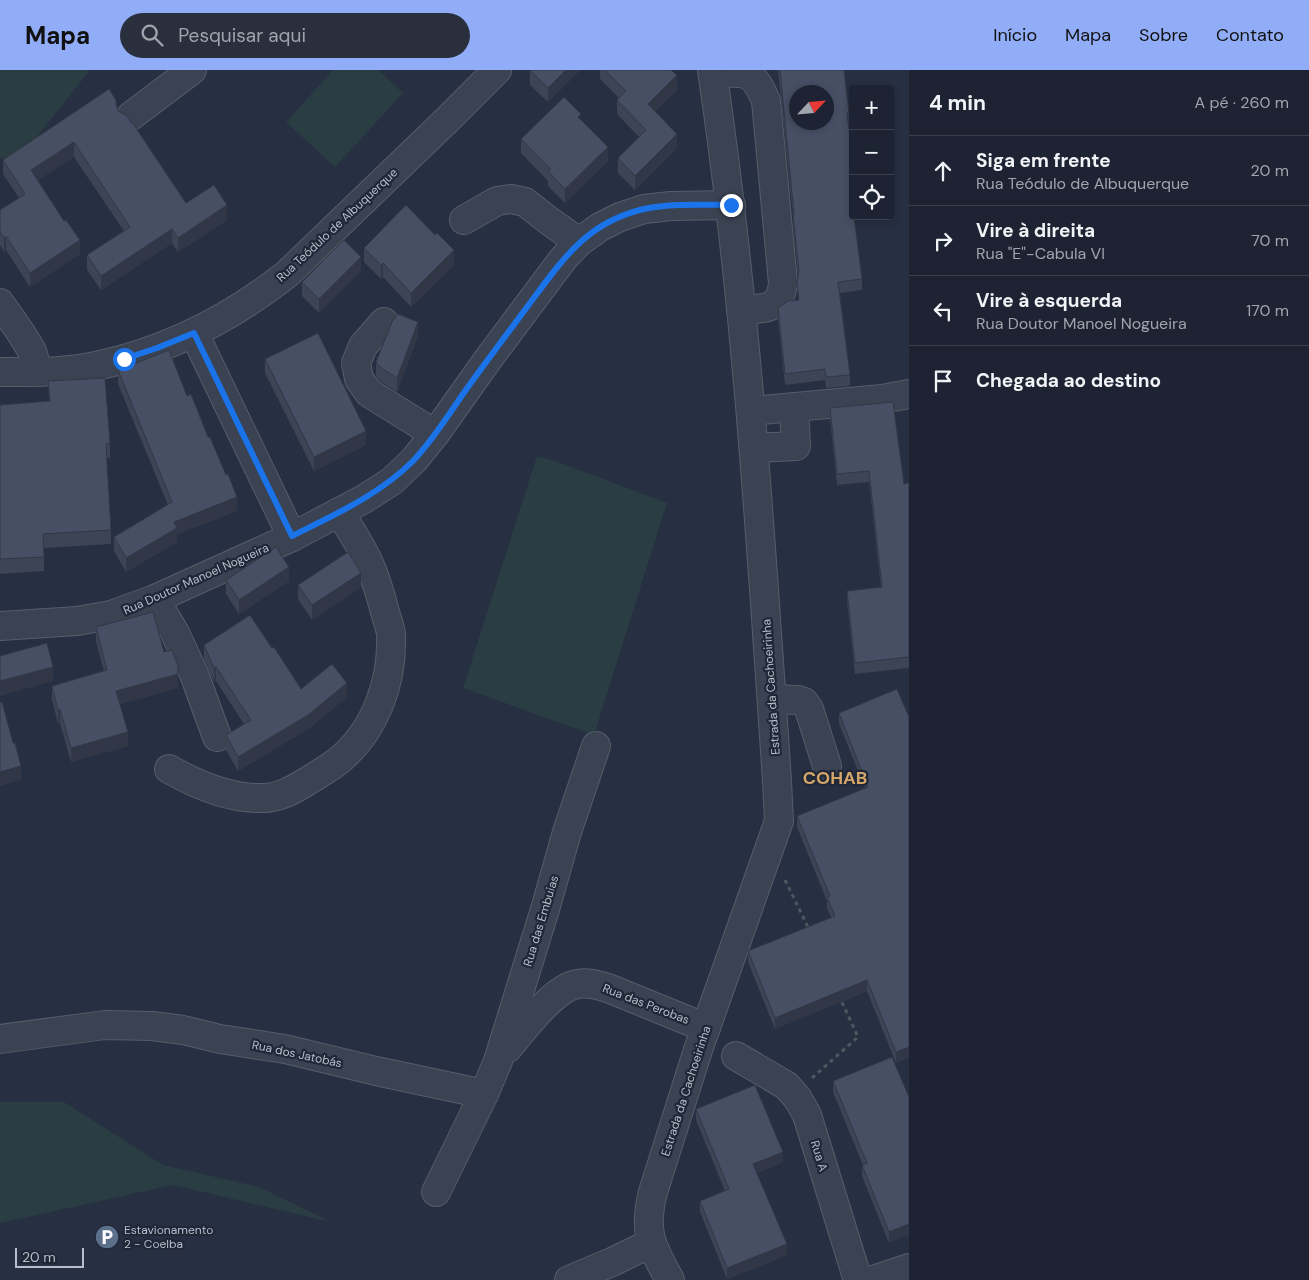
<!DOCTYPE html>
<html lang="pt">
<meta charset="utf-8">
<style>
body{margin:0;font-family:"DM Sans",sans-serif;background:#2a2f3e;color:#f1f3f6}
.controls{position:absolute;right:15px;top:15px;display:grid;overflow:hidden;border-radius:5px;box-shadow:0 2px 8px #0003}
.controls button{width:45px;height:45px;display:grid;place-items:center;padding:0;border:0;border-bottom:1px solid #3b404d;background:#1d2332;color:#f1f3f6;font:25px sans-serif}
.compass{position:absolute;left:789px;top:15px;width:45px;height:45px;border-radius:50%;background:#1d2332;box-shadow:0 2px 8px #0003;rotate:64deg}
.scale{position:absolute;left:15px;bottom:12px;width:69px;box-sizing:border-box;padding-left:5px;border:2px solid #b8bdcc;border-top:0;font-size:14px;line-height:18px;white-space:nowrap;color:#b8bdcc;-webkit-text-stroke:4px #202737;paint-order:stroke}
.stop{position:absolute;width:15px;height:15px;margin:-11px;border:4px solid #1a73e8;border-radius:50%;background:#fff}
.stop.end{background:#1a73e8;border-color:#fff;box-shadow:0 1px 5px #0008}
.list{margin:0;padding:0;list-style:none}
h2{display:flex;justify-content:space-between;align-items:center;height:65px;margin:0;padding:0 20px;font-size:21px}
h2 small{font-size:16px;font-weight:400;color:#a0a4ac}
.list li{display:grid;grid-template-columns:32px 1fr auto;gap:15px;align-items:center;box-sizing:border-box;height:70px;padding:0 20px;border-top:1px solid #3b404d}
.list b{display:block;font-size:19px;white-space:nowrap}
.list p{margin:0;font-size:16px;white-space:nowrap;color:#a0a4ac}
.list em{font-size:16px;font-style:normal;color:#a0a4ac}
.icon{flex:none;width:28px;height:28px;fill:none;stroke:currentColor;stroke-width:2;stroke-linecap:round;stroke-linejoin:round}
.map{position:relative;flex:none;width:909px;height:1210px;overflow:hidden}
header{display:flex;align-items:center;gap:30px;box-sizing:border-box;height:70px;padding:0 25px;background:#92adf7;color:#111}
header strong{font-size:24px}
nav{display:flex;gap:28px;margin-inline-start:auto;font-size:18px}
.search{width:350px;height:45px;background:#2a2f3e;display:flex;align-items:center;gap:12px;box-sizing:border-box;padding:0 18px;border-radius:28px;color:#a0a4ac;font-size:19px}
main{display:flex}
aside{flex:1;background:#1d2332}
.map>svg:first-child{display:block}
</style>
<header>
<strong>Mapa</strong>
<div class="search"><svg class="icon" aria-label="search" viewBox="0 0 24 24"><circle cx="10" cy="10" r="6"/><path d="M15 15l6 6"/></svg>Pesquisar aqui</div>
<nav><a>Início</a><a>Mapa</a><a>Sobre</a><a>Contato</a></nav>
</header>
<main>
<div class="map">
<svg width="909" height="1210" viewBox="0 0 909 1210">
<rect width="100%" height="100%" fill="#272f42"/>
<g fill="#293d43">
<path d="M0,0H90L17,92L0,88Z"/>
<path d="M333,0H378L403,23L335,97L286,52Z"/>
<path d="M537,386L558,392L667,433L594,665L463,618Z"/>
<path d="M0,1032H64L163,1095L259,1117L331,1152L173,1115L0,1153Z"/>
</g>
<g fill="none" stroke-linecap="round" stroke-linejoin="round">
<g stroke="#565d6c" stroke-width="30">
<g id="minor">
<path d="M713,4C746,1 753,0 766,31L783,213C780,241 764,238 741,240"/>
<path d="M131,46L192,0"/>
<path d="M464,150L497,131L511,129L525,132L548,150L579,172"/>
<path d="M0,233L21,263L32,281L38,302"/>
<path d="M384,252L363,276L356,293L359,309L369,323L435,364"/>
<path d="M194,263L292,467"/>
<path d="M0,302C32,302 64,303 96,296C167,281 230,249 287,204L448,49L497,0"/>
<path d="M751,341L882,329L909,324"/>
<path d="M754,378L796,376L794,337"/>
<path d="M155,529L175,563L194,604L217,667"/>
<path d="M0,556L77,551L111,545L155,529L292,467L364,429L392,411L414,390L435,364L489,288L563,189L579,172L600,157L620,147L644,139L671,136L731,135"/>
<path d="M772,629L798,630L804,632L809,639L827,696"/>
<path d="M169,699C197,715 230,729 263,728C281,728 296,718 311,709C320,703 329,698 337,692C375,662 393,612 391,564C390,557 387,549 385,542C381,527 377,512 371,498C363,479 351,460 339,442"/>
<path d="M0,969L105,955L152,956L183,960L220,969L285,979L376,1001L484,1024"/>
<path d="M508,978C523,960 554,917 578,914C589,912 598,915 608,918L706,958"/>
<path d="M736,986L787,1016L798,1029L807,1045L856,1204L861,1209L869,1210"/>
<path d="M436,1122L484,1024L498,991L546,836L567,762L596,676"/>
<path d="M569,1210L612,1192L651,1173"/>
<path d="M670,1210C651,1176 643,1161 653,1122L698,980L779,751L777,711C761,474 747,236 712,0"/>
<path d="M873,1210L909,1198"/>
</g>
</g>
<g stroke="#475a60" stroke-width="3" stroke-dasharray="4 4" stroke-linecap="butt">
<path d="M785,810L809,859"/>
<path d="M812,1008L858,967L840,928"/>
</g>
<use href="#minor" stroke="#3b4252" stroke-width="28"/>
</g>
<g fill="#3c4456">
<path d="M530,0H580L548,32L530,15Z"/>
<path d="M600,0H671L677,20L655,41L677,78L635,120L618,103V88L639,67L617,44V30L619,28L600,9Z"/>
<path d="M778,0H844L849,43V54H848L853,90V146L862,209V220L840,223L850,305V316L826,318L825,310L785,315L778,249V238L798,230L797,212L798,205L793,156V146Z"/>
<path d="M116,35L118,41L186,133L227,150L178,182L172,173L101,220L87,200V185L124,161L74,87L38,110L80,184L30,217L6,180L4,182L0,175V140L19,128L3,104V90Z"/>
<path d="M581,49L608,91L565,133L548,116V111L521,83V69Z"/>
<path d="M364,178L454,195L411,237L383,207L381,209L364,192Z"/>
<path d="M361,201L319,243L302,226V212Z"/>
<path d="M418,266L397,322L380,311L376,306V292Z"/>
<path d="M265,289L366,375L314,401L265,303Z"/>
<path d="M118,300L187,326L237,441L177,464V472L126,502L114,481V467L168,435L118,314Z"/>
<path d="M48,311L110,373V388H106L111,460V474L44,478V501L0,504V335L49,331Z"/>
<path d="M830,338L904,414L909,413V598L855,604L847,532V521L881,518L869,412L837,415L830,349Z"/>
<path d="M226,510L289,511L239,544L226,524Z"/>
<path d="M298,515L361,517L312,550L298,529Z"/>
<path d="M96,557L164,582L178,618L120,634L128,676L71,692L60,653L58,654L52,630V616L104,601L96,571Z"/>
<path d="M204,575L272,578L301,619L347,627L308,659L238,701L226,680V665L244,654L216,611L214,612L204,589Z"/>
<path d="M897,619L896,993L867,921L775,959L748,892V881L831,847L827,838V831L797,757V746L865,718L839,654V643Z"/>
<path d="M833,1011L909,1027L889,1173L862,1106V1095H863L833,1022Z"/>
<path d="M696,1039L783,1092L757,1103L787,1185L727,1209L700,1142V1131L725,1121L696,1050Z"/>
</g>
<g fill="#313746">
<path d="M566,0H580L548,32V18Z"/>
<path d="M677,5V20L648,48V34Z"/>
<path d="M677,64V78L635,120V106Z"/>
<path d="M74,72V87L31,115V100Z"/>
<path d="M608,77V91L565,133V119Z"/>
<path d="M227,135V150L178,182V168Z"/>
<path d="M172,159V173L101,220V206Z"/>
<path d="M6,166V180L4,182V168Z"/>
<path d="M80,170V184L30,217V203Z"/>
<path d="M454,180V195L411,237V223Z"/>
<path d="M361,187V201L319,243V229Z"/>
<path d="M383,193V207L381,209V195Z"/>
<path d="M418,252V266L397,322V308Z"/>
<path d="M366,361V375L314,401V387Z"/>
<path d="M237,427V441L177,464V472L126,502V488L174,452Z"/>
<path d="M289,497V511L239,544V530Z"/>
<path d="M361,503V517L312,550V535Z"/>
<path d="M53,597V611L0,626V611Z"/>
<path d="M216,597V611L214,612V598Z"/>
<path d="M178,604V618L116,635V621Z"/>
<path d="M347,613V627L308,659L238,701V687Z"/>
<path d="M60,639V653L58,654V640Z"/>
<path d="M128,662V676L71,692V678Z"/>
<path d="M21,696V710L0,716V702Z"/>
<path d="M867,910V921L775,959V948Z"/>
<path d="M909,977V988L896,993V982Z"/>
<path d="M783,1082V1092L753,1105V1094Z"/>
<path d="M909,1154V1165L889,1173V1162Z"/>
<path d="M787,1174V1185L727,1209V1198Z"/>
</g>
<g fill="#464f64" stroke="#313746" fill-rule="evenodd">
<path d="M530,0H566L548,18Z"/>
<path d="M605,0H671L677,5L648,34L677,64L635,106L618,88L646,60L617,30L626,21Z"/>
<path d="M780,0H844L849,43H847L853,90V127H852L853,146H854L862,209L838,212L850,305L826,307L825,299L785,304L778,238L788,231L799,230L797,212L799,201L793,145L794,144ZM796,22H826V52H796Z"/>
<path d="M109,19L116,30V34L118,41L127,46L131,53L132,52L186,133L214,115L227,135L178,168L172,159L101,206L87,185L130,157L74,72L31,100L64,151L66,150L80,170L30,203L6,166L4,168L0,161V140L25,124L3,90Z"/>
<path d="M564,27L581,44L578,47L608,77L565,119L548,101L551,99L521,69Z"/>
<path d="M406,135L435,165L437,163L454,180L411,223L383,193L381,195L364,178Z"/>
<path d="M344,170L361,187L319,229L302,212Z"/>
<path d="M398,244L418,252L397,308L380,297L376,292L392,252Z"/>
<path d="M318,263L366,361L314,387L265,289Z"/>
<path d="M169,280L187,326L191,324L208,367H210L226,405L228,404L237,427L174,452L177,458L126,488L114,467L172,432L118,300Z"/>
<path d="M105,308L110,373L106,374L111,460L43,464L44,487L0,489V335L50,331L48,311Z"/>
<path d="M893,332L904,414L909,413V587L855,593L847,521L882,517L869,401L837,404L830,338Z"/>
<path d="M276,477L289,497L239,530L226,510Z"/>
<path d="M348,482L361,503L312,535L298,515Z"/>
<path d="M153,542L164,582L172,580L178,596V604L116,621L128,662L71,678L60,639L58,640L52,616L107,600L96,557Z"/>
<path d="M250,545L272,578L274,577L301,619L332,594L347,613L308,645L238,687L226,665L251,650L216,597L214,598L204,575Z"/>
<path d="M47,573L53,597L0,611V586Z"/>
<path d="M897,619L909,647V977L896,982L867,910L775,948L748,881L835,846L827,827L830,826L797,746L868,717L839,643Z"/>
<path d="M0,632H2L13,673H15L21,696L0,702Z"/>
<path d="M892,987L909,1027V1154L889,1162L862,1095L867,1093L833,1011Z"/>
<path d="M755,1015L783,1082L753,1094L787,1174L727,1198L700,1131L729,1119L696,1039Z"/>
</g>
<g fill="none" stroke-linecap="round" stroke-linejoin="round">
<path stroke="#1a73e8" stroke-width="6" d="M124,289L157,278L194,263L292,466C334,445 379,425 413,391C432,371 447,347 463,324C485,293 508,263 530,233C563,189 587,152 644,139C671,133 703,135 731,135"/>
</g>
<defs>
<g id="parking-disc" transform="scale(1.25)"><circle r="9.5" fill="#5c6f8a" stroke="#202737"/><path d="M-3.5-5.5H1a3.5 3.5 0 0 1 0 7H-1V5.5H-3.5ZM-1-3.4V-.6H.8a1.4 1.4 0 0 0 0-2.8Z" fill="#fff"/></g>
</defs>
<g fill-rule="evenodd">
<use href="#parking-disc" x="107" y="1167"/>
</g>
<g text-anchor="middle" stroke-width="4.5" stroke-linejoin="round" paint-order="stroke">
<g font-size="12" fill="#b8bdcc" stroke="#202737">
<text transform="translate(337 155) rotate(-43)" y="4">Rua Teódulo de Albuquerque</text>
<text transform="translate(196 509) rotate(-24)" y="4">Rua Doutor Manoel Nogueira</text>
<text transform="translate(771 617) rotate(-94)" y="4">Estrada da Cachoeirinha</text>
<text transform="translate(541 851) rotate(-73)" y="4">Rua das Embuias</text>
<text transform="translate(646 934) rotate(21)" y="4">Rua das Perobas</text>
<text transform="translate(297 984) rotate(12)" y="4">Rua dos Jatobás</text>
<text transform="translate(686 1021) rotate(-72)" y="4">Estrada da Cachoeirinha</text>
<text transform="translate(819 1086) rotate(73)" y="4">Rua A</text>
</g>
<g font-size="12" fill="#b8bdcc" stroke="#202737" text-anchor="start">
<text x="124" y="1164">Estavionamento<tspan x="124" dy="14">2 - Coelba</tspan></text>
</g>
<g font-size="18" font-weight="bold" fill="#d5a66a" stroke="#202737">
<text x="835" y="714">COHAB</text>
</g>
</g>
</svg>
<div class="controls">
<button>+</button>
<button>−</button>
<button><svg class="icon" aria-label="locate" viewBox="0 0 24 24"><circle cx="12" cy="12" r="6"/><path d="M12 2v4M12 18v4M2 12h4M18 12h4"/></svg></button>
</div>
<svg class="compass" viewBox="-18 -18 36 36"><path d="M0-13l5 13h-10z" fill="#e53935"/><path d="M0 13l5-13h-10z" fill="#a0a4ac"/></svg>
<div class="scale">20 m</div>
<div class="stop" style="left:124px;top:289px"></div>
<div class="stop end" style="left:731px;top:135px"></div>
</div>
<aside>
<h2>4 min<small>A pé · 260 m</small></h2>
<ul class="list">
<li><svg class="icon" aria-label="ahead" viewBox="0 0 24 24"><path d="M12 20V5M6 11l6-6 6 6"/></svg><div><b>Siga em frente</b><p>Rua Teódulo de Albuquerque</p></div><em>20 m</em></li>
<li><svg class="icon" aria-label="right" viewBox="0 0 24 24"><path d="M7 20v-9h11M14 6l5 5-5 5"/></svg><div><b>Vire à direita</b><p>Rua &quot;E&quot;-Cabula VI</p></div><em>70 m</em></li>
<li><svg class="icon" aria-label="left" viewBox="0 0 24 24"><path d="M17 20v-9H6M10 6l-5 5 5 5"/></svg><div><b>Vire à esquerda</b><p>Rua Doutor Manoel Nogueira</p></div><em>170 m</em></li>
<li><svg class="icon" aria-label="arrive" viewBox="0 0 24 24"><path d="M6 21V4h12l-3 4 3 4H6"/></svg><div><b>Chegada ao destino</b></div></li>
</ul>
</aside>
</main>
